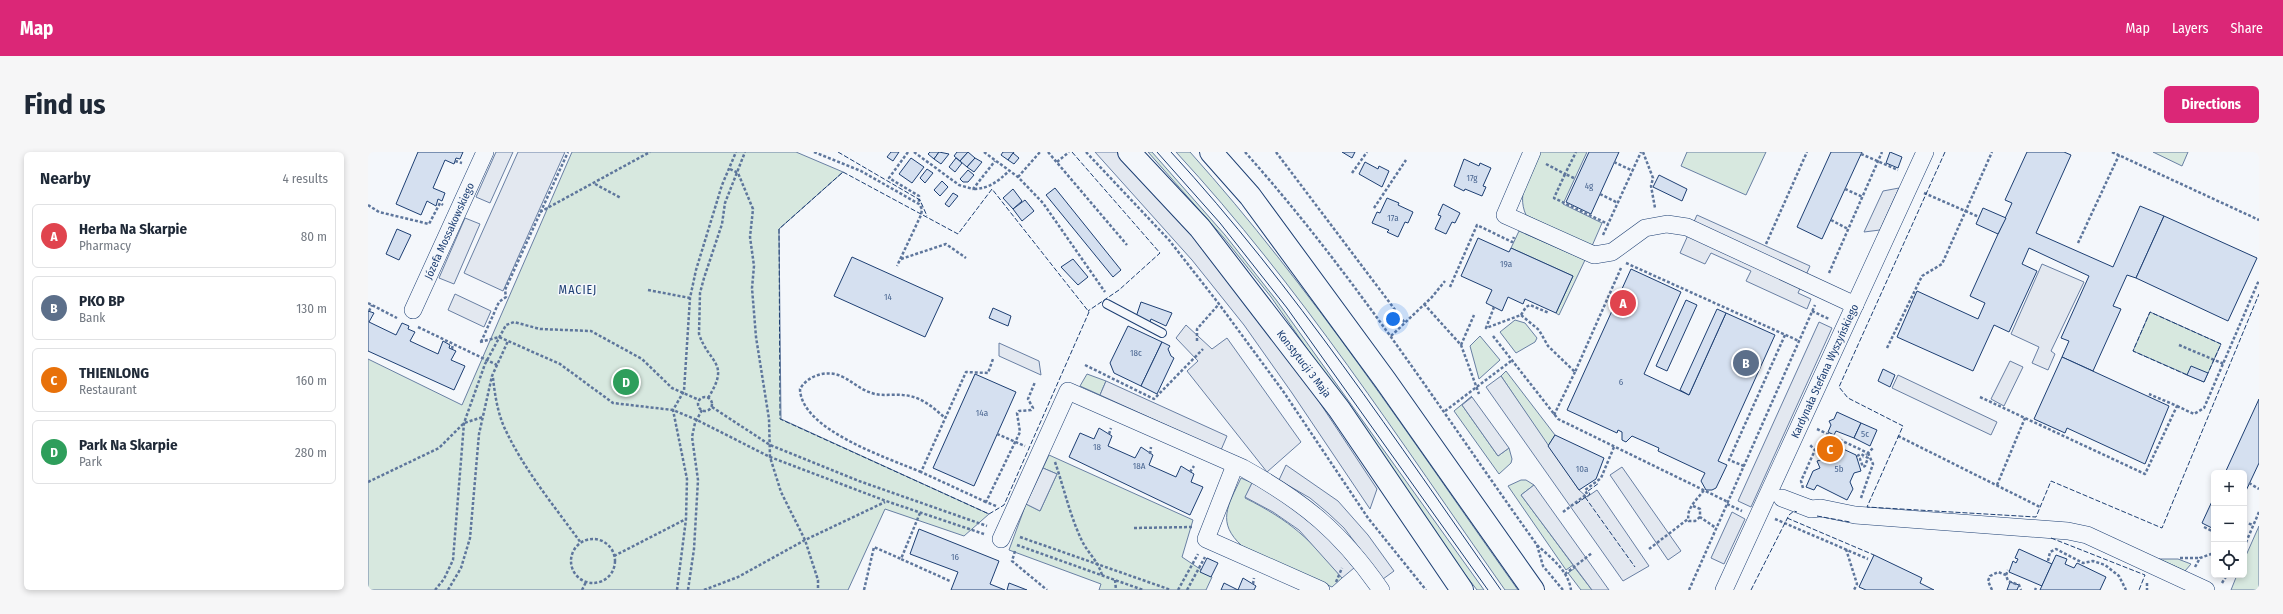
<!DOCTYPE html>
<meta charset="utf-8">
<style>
body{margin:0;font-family:"Fira Sans Condensed",sans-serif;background:#f6f6f7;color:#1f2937}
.controls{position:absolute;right:12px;bottom:12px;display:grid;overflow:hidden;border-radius:6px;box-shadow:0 2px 6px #0003}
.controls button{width:36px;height:36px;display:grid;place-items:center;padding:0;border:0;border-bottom:1px solid #e0e1e3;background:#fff;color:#1f2937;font:20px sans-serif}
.you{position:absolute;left:1025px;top:167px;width:14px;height:14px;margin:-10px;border:3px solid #fff;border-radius:50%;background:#1a73e8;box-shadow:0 0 0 6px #1a73e833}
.badge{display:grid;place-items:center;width:26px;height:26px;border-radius:50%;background:#db2777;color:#fff;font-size:13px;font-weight:700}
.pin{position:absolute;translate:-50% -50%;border:2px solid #fff;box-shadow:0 1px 4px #0006}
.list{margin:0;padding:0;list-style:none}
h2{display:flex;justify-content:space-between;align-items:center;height:52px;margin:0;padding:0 16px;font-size:17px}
h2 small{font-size:13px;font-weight:400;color:#747a83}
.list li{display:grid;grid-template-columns:26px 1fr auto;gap:12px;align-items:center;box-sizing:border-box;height:64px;margin:0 8px 8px;padding:0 8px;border:1px solid #e0e1e3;border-radius:6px}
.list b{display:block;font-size:15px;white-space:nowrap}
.list p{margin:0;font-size:13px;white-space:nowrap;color:#747a83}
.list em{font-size:13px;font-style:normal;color:#747a83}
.icon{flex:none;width:22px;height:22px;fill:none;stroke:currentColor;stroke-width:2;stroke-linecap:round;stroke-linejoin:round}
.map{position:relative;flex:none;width:1891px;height:438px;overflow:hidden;border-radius:6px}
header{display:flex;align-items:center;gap:24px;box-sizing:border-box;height:56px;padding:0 20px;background:#db2777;color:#fff}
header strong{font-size:19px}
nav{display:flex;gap:22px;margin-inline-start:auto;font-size:14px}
.intro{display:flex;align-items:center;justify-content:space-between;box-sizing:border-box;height:96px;padding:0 24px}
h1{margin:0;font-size:28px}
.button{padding:10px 18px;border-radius:6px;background:#db2777;color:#fff;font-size:14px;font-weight:700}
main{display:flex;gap:24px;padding:0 24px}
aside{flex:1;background:#fff;border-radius:6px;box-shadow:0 2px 6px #0003}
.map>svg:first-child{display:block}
</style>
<header>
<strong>Map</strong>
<nav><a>Map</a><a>Layers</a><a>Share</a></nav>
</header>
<div class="intro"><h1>Find us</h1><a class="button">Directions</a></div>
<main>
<aside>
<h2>Nearby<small>4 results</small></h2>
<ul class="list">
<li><span class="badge" style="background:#e0444e">A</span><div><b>Herba Na Skarpie</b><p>Pharmacy</p></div><em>80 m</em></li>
<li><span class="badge" style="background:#5c6f8a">B</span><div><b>PKO BP</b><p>Bank</p></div><em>130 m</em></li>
<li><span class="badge" style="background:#e8710a">C</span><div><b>THIENLONG</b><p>Restaurant</p></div><em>160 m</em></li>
<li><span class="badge" style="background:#2e9e5b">D</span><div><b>Park Na Skarpie</b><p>Park</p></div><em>280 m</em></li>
</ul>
</aside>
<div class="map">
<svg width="1891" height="438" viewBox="0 0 1891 438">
<rect width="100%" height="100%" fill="#f4f7fb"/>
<g fill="#d7e8df" stroke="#687fa3">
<path d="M204,0H428L475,20L411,77L413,267L621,362L596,384L517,357L480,438H0V207L94,253Z"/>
<path d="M780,0H784L857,83L909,149L1116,438H1109L1090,413L903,145L856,86Z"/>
<path d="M808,0H822C944,136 1044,289 1150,438H1137C1032,289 932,134 808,0Z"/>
<path d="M1171,0H1219L1195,52L1234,71L1224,94L1158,63C1148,41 1162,21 1171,0Z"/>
<path d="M1319,0H1398L1378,43L1313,14Z"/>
<path d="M1785,0H1820L1814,14Z"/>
<path d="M1151,79L1217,108L1191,163L1188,161L1205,124L1143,96Z"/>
<path d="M1782,160L1853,192L1836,230L1765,199Z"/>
<path d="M1147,168L1157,171L1169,186L1167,190L1148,201L1132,180Z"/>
<path d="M1112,184L1132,208L1111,227L1102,194Z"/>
<path d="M1138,219L1187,283L1180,294L1133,224Z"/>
<path d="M719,222L738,229L732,243L712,234Z"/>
<path d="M1104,244L1094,253L1130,304L1141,296L1144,307L1143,311L1131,322L1086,259Z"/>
<path d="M681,303L825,368L814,405L844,425L838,438H731L733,432L641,398L658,352L672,359L689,322L675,316Z"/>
<path d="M873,326L884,331L877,346C923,369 942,387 974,426L964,435L874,394C848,370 860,354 873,326Z"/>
<path d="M1153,328H1158L1166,333L1153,343L1205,413L1198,418L1140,334Z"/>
<path d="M1891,374V438H1863L1869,423H1876V408Z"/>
<path d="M1791,407H1810L1823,412L1817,419Z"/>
<path d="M1207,416L1224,438H1213L1200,421Z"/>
</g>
<g fill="#e3e8f0" stroke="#687fa3">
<path d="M128,0H145L122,51L108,45Z"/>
<path d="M150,0H197L135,139L96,121Z"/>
<path d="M727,0H750L836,97L938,230L1009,337L1002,357L924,241L876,173L824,108Z"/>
<path d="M1531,36L1512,78L1496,80L1515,39Z"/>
<path d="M1329,63L1442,114L1430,141L1443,147L1439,157L1378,129L1383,119L1343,101L1337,112L1312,101Z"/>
<path d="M97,66L112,72L86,132L71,126Z"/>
<path d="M1674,112L1716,130L1683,199L1687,202L1680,218L1664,211L1671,195L1643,182Z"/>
<path d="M87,142L123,159L116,175L80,158Z"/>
<path d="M1451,170L1464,176L1383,355L1370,349Z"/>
<path d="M818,173L844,197L859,186L933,290L899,320L819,219L830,209L808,186Z"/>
<path d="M631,191L671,209L673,223L631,204Z"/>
<path d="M1642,209L1655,215L1636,254L1623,247Z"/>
<path d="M1530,223L1629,270L1623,283L1524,236Z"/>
<path d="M1133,224L1211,338L1219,345L1229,338L1281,414L1255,429L1118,235Z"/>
<path d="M738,229L859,284L853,298L732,243Z"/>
<path d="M1104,245L1141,296L1130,304L1094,253Z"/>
<path d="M918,313L970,349L1000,383L1026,419L1015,427L976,376L960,361L942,346L911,328Z"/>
<path d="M1254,315L1313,399L1300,408L1242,323Z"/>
<path d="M675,316L689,322L672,359L658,352Z"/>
<path d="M884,331L913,347L963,388L986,416L974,426L931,378L905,360L877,345Z"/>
<path d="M1166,333L1241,438H1224L1153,343Z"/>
<path d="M1364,360L1377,367L1356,412L1343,406Z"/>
</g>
<g fill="#d5e0f0" stroke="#1d3f73">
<path d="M50,0H95L92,7L88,6L86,12L77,8L65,36L77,41L74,49L70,47L68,54L59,49L53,63L28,52Z"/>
<path d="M523,0H531L525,9L519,5Z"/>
<path d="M562,0H571L566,7L560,2Z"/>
<path d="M571,0L581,2L573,12L566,7Z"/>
<path d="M589,0H600L592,9L586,4Z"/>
<path d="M600,0L607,6L599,15L592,9Z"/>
<path d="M635,0H646L640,8L633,3Z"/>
<path d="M974,0H987L984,6Z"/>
<path d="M1221,0H1251L1223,62L1198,50Z"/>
<path d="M1463,0H1494L1454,87L1429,75Z"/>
<path d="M1522,0L1534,5L1530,16L1518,11Z"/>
<path d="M1659,0H1696L1703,3L1668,81L1745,115L1772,54L1796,64L1768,126L1759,123L1745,154L1753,157L1725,219L1694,205L1701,189L1693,186L1721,124L1661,96L1654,112L1669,119L1641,180L1626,173L1605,219L1529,185L1549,139L1610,167L1617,151L1602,144L1644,51L1637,48Z"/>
<path d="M645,1L651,6L646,12L640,8Z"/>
<path d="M543,6L556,15L544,31L531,22Z"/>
<path d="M588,6L594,11L587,20L581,15Z"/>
<path d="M607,6L614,10L606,20L599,15Z"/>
<path d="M1096,7L1111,14L1112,11L1123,16L1115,34L1118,35L1114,44L1097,37L1096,39L1086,34Z"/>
<path d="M997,10L1010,17L1011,14L1021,19L1014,35L991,22Z"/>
<path d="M559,17L565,21L557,31L552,26Z"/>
<path d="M600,18L606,23L600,30H595L592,27Z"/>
<path d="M1291,23L1319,37L1314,49L1285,35Z"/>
<path d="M574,29L580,35L572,44L566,38Z"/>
<path d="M687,36L753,118L745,125L678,43Z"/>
<path d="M645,37L654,49L645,57L635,46Z"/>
<path d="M585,41L590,44L581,55L577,52Z"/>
<path d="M1019,46L1031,51L1030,53L1045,60L1040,71L1037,70L1030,85L1019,80L1021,78L1004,71L1009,60L1012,61Z"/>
<path d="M657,48L666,59L654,69L645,57Z"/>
<path d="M1075,52L1092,61L1087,71L1084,70L1078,82L1067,77L1073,64L1070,63Z"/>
<path d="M1615,56L1638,66L1630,82L1608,72Z"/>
<path d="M1796,64L1889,106L1860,169L1768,126Z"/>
<path d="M29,77L43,83L31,108L18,102Z"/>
<path d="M1110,86L1141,100L1143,96L1205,124L1188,161L1157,147L1155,152L1140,145L1134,159L1118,151L1124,138L1093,124Z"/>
<path d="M484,105L575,146L557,185L466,144Z"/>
<path d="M705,107L720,125L710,133L693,115Z"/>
<path d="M1263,117L1313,140L1276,222L1321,243L1358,161L1407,183L1350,309L1359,313L1348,336L1344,338H1338L1333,329L1337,321L1290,299L1291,296L1264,284L1258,290L1254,288V280L1250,278L1249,281L1199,258Z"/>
<path d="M1318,148L1329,153L1299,219L1288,214Z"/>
<path d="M773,150L804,161L798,174L783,167L781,172L768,165Z"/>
<path d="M625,156L643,164L640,174L621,166Z"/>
<path d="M1349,157L1358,161L1321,243L1312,238Z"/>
<path d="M0,159L6,161L1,170L28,183L34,171L41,174L40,177L47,180L42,189L70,202L75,189L82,193L81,196L88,199L83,208L97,214L86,238L0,199Z"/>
<path d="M760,174L794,190L773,234L746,221L742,211Z"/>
<path d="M794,190L802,194L800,197L803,204L806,206L789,242L773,234Z"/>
<path d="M1694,205L1801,254L1777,312L1699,276L1697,281L1666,267Z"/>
<path d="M1823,214L1840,221L1836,230L1819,223Z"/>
<path d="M1515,217L1527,223L1522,235L1510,229Z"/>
<path d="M607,222L648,240L606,334L565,316Z"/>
<path d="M1891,247V311L1876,343V321H1857Z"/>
<path d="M1469,260L1493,271L1486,286L1468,279L1466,283L1460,280L1463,273L1461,269L1466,267Z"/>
<path d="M1493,271L1509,278L1502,294L1486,286Z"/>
<path d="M731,276L744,284L740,294L767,306L773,295L785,303L781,313L808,325L813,314L826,322L823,330L835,335L822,363L701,305L712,281L726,287Z"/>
<path d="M1187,283L1236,306L1228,327L1211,338L1180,294Z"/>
<path d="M1458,289L1488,303L1493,319L1486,321L1482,330L1485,337L1479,348L1449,333L1446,338L1438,335L1445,319L1452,316L1449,309L1456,307L1454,300Z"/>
<path d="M1846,345V377L1834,371Z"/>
<path d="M551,377L631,409L622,432L637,438H583L590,420L542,402Z"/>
<path d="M1651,397L1684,412L1674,434L1641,420L1645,409L1648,411L1650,407L1647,406Z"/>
<path d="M1506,403L1554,426L1552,431L1566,438H1498L1491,435Z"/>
<path d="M1688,403L1699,407L1697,412L1706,416L1709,411L1738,425L1732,438H1672Z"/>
<path d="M839,406L850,411L843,425L832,420Z"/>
<path d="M875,426L888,434L886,438H853L856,431L870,438Z"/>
<path d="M1642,430L1651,433L1649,438H1639Z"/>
<path d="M641,431L659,438H639Z"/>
</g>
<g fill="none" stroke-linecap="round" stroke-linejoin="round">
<g stroke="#1d3f73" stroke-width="10">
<path id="lane" d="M739,152L794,181"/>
</g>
<g stroke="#1d3f73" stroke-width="18">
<g id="street">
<path d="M1164,0L1137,63L1226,103L1244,100L1277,76L1299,72L1319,75L1487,153"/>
<path id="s1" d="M45,158L117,0"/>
<path d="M867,313L838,387L953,438"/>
<path d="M1414,346L1443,357L1453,356L1487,363L1700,379L1719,383L1838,438"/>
<path d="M633,387L700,239L875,316C936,350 973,380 1013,438"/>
<path id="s2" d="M1356,438L1557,0"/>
</g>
</g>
<g stroke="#1d3f73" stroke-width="24">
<g id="secondary">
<path id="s3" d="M761,0L832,76L971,257L1094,438"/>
<path d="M843,0L882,44L1017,228L1165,438"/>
</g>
</g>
<g stroke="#5e769c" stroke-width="2.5" stroke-dasharray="3 2" stroke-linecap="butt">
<path d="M446,0L493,19L551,52L554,57L553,63L529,114"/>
<path d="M540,0L521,26L551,44V52"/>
<path d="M546,0L591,33L605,37L627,9"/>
<path d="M616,0L650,25L675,51L737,140"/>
<path d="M680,0L759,93"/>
<path d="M718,0L801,88L851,152L915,239L1000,366L1058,438"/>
<path d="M877,0C986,122 1074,260 1169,393C1183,406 1200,418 1203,438"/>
<path d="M908,0L1037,171"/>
<path d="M1275,0L1285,26L1283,34L1287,56"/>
<path d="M1744,0L1891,68"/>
<path d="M1493,2L1530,18"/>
<path d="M87,9L94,11"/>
<path d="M689,10L701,0"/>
<path d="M1246,10L1265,19"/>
<path d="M1178,12L1197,22L1208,0"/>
<path d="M362,17L370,21L385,57L382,85L386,114L384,136L388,185L401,267L402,305L413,340L437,388L450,428V438"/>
<path d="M984,21L999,0"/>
<path d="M650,25L672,0"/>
<path d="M1206,26L1197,22L1186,46L1240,72"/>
<path d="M227,32L253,46"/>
<path d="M606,37C622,36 629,30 641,19"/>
<path d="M1477,37L1495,45"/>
<path d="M1556,41L1611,65"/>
<path d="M1232,42L1250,51"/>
<path d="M0,53L11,60L61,72L72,51L75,53"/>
<path d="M1006,56L1038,8"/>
<path d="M172,60L282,0"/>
<path d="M1463,68L1480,77"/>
<path d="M1235,83L1273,0"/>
<path d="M1710,91L1751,3"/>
<path d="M1398,92L1439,0"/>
<path d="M533,107L578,92L598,106"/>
<path d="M1258,111L1431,189"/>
<path d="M1461,121L1514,0"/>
<path d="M1082,135L1109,73L1144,90L1146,85"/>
<path d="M280,138L322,146"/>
<path d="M0,151L29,166"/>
<path d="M1056,152L1093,193L1111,242"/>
<path d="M1126,155L1118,176L1153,163L1171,178L1180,194L1207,220L1253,116"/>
<path d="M1,159L4,153"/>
<path d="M1444,159L1461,167"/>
<path d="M1153,163L1158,155L1162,153L1181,161"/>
<path d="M50,175L129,213"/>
<path d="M1023,184L1064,145L1077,129"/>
<path d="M1125,184L1190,267L1360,350"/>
<path d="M829,189V177L851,152"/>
<path d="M112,190L131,185L192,212L245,251L305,258L329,268L402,305L518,349L616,382"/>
<path d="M113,190L131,150L138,145L137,138L200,0"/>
<path d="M1093,193L1106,163"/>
<path d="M1811,193L1856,212"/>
<path d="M1519,196L1554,124L1574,112L1624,0"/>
<path d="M84,197L85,192"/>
<path d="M717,213L786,247L835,197"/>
<path d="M125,226C127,244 130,263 138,279C157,319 187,355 213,391"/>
<circle cx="337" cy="252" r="7"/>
<path d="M1612,245L1777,322L1809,254L1781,242"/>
<path d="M340,246C363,210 341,212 331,182L332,141L336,126L354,72L357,51L377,0"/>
<path d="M1809,254L1826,262L1836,256L1891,128"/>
<path d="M344,255L402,293L491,329L619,374"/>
<path d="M1077,259L1143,209"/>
<path d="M1186,263L1207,220"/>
<path d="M1449,277L1500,301L1505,296"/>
<path d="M629,282L657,294"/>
<path d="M741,282L743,276"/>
<path d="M1530,284L1672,355"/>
<path d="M782,302L783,295"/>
<path d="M1489,304L1493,302L1500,306L1497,314L1495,315L1492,307L1495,305"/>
<path d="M687,310C696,336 702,364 714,389C720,401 730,409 734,423"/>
<path d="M1376,314L1361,308L1417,183"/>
<path d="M553,320C520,306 433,278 432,237C440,223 460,217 475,225C487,231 492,238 507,242C516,244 526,242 535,243C552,244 565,255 577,266"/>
<path d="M822,320L826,314"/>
<path d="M0,330L71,296L96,271L115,265"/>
<path d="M1881,331L1891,337"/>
<path d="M1629,333L1657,266"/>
<path d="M1435,336L1433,329L1447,298L1441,292"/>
<path d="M1493,346L1505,312L1500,301L1498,303"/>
<path d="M618,350L553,320L598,220L620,221L625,207"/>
<path d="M1359,352L1374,359"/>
<path d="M628,354L618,350L652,280L649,261L651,259L663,258L665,256L660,247L667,230"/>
<path d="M1325,354L1332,357V365L1348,376"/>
<path d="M1195,360L1219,342L1217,338L1233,326L1246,295"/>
<path d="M552,361L533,407L582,429"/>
<path d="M1332,365L1327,369H1321C1317,357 1329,348 1336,338"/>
<path d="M1407,367L1500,407"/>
<path d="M1876,370L1885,373"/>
<path d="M1836,375L1846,380"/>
<path d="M766,376L825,375"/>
<path d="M652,385L803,438"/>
<circle cx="225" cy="409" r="22"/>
<path d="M649,393L775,438"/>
<path d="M1169,393L1175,414L1195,438"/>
<path d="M1876,395L1891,360"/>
<path d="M1281,397L1320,367"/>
<path d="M1478,397L1489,432L1486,438"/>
<path d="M647,399L644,409L679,438"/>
<path d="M246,404L318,367"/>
<path d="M1812,406H1832"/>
<path d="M1680,409L1682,400L1688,397L1715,411L1725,409L1737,413L1751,424L1758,438"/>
<path d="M1827,415L1832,406L1846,401"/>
<path d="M1197,422L1224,401"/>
<path d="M1638,423L1640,418"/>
<path d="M747,428L748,438"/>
<path d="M968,430L974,416"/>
<path d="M1779,431V438"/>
<path d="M1854,431L1859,423"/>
<path d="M885,432L886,426"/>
<path d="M67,438L76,427L85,408L96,271L117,212L138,173L146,170L172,177L223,179L274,207L304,236L331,248"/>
<path d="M80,438L93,416L102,386L111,282L124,224L140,189"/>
<path d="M214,438L218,430"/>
<path d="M309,438L318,367L319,327L305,258L316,239L322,146L328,118L354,33L368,0"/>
<path d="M320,438L326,397L330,328L324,285L327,271L334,258"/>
<path d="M336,438L370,425L437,388L517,350"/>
<path d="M496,438L506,395L533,407"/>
<path d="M810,438L830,402"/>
<path d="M819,438L837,405"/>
<path d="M1321,438L1447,153"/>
<path d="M1624,438L1620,429L1622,424L1630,420L1638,423L1640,429L1651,433L1653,438"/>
<path d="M1667,438L1668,436"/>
</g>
<use href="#lane" stroke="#f4f7fb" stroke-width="8"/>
<use href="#street" stroke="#f4f7fb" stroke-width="17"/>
<use href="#secondary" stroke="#f4f7fb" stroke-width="22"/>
<g stroke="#1d3f73" stroke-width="1">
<path d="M789,0L852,71L919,156L1120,438"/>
<path d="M803,0C927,135 1028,289 1133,438"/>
</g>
<g stroke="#1d3f73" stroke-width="1" stroke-dasharray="5 2" stroke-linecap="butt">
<path d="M470,0L552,48L559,64"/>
<path d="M704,0L792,101L751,138L720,159"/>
<path d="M1577,0L1471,235L1480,246L1535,274L1499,355L1668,365L1683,329L1794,376L1891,142"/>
<path d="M475,20L590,82L624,37L721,160L636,353L621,362L412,267L411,77Z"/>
<path d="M1819,223L1765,199L1782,160L1853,192L1840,221"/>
<path d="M1217,345L1267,415"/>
<path d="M1208,352L1222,342L1220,339L1231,331"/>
<path d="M1449,364L1482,370"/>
<path d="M1419,366L1506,403"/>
<path d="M1683,386L1777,423L1771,438"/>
<path d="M1383,438L1421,363L1426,359L1429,360"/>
</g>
</g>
<g text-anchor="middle" stroke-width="3" stroke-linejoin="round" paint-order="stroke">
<g font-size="9" fill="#4b6792">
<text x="1104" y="29">17g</text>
<text x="1221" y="37">4g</text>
<text x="1025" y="69">17a</text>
<text x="1138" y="115">19a</text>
<text x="520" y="148">14</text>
<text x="768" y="204">18c</text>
<text x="1253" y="233">6</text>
<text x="614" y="264">14a</text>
<text x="1497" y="285">5c</text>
<text x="729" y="298">18</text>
<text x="771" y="317">18A</text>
<text x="1214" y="320">10a</text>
<text x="1471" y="320">5b</text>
<text x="587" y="408">16</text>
</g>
<g font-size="11" fill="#1d3f73" stroke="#f4f7fb">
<text dy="4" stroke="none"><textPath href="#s1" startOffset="87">Józefa Mossakowskiego</textPath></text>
<text dy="4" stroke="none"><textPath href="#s3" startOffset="275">Konstytucji 3 Maja</textPath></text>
<text dy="4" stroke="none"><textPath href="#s2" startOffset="241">Kardynała Stefana Wyszyńskiego</textPath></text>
</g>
<g font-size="12" letter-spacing="1" fill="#1d3f73" stroke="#f4f7fb">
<text x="210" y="142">MACIEJ</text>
</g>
</g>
</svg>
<div class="controls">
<button>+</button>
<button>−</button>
<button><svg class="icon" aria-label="locate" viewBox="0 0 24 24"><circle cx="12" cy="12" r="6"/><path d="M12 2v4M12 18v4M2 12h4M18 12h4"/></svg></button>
</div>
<div class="you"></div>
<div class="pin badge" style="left:1255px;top:151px;background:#e0444e">A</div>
<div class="pin badge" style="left:1378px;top:211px;background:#5c6f8a">B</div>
<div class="pin badge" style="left:1462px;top:297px;background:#e8710a">C</div>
<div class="pin badge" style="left:258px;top:230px;background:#2e9e5b">D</div>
</div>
</main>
